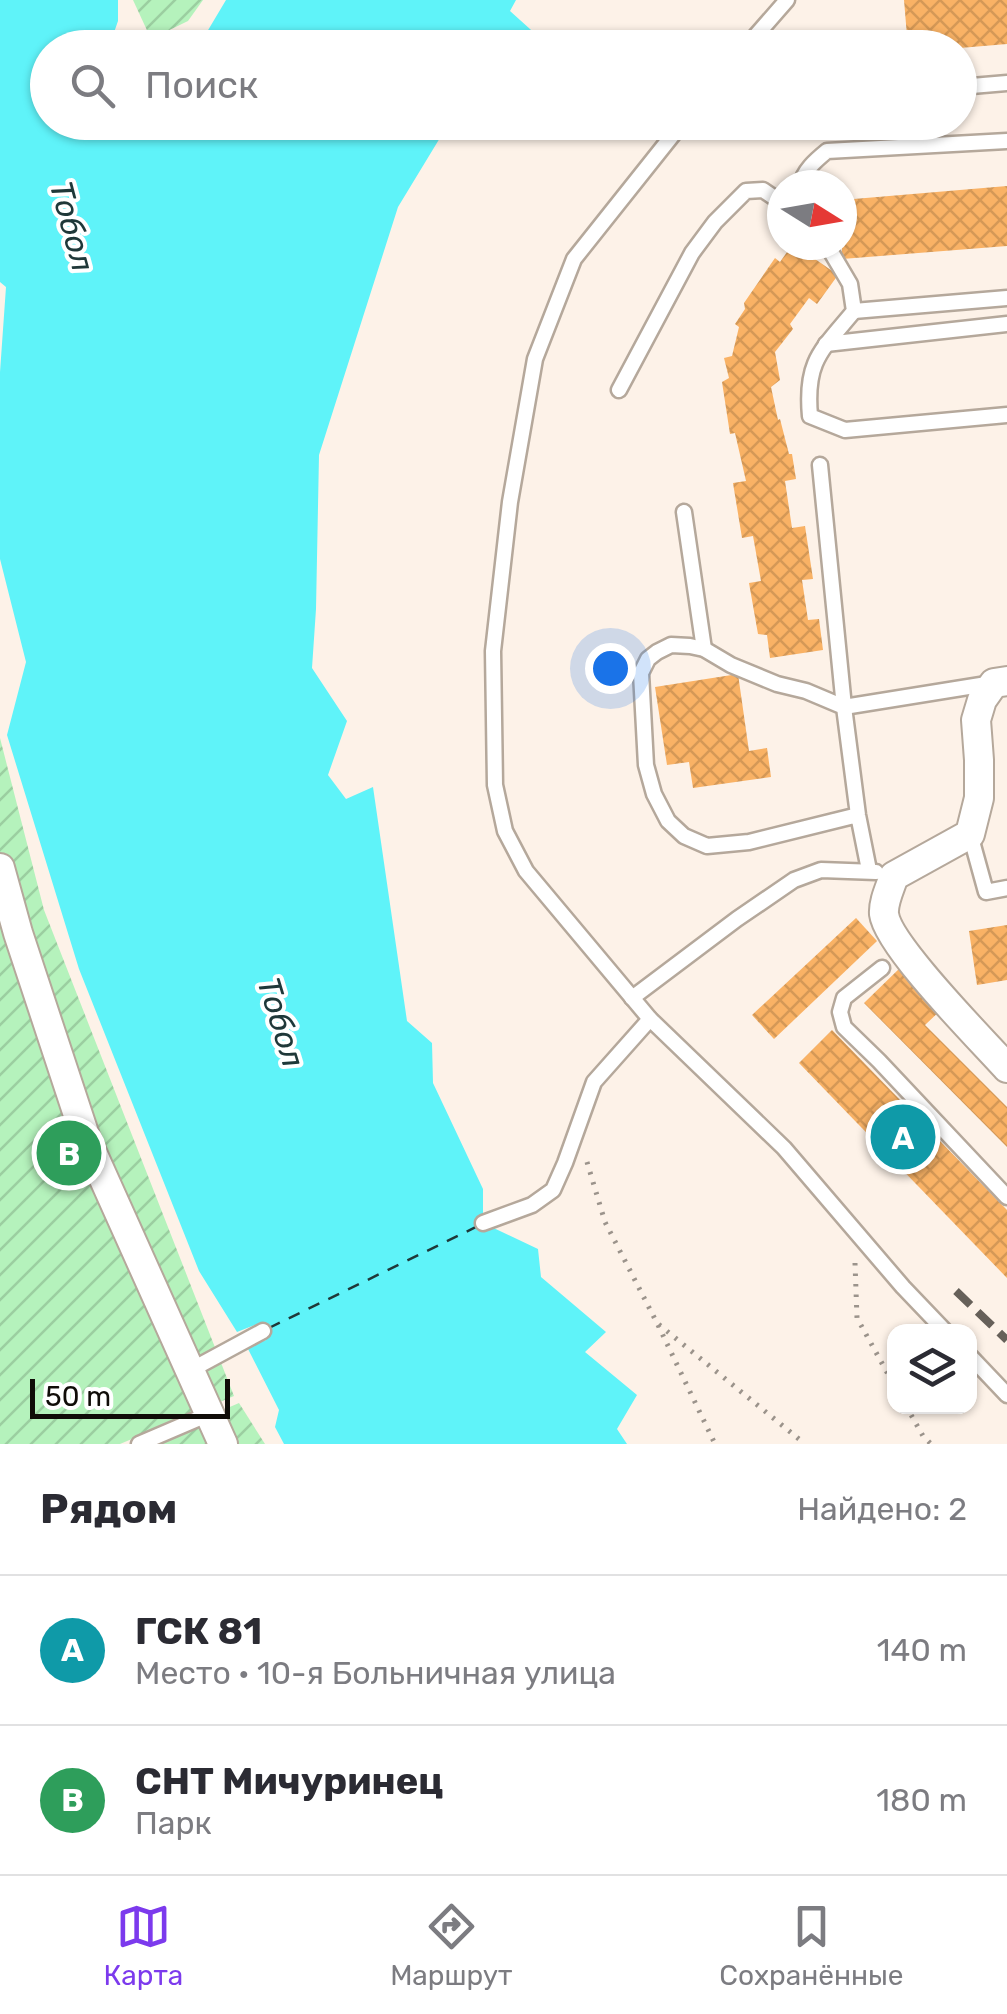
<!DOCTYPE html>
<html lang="ru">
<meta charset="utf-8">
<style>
body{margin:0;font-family:Rubik,sans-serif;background:#f2f2f3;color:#2b2b33}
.controls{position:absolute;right:30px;bottom:30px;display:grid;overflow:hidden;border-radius:20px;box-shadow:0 2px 8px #0004}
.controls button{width:90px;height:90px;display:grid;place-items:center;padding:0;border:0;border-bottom:2px solid #e1e1e2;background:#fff;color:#2b2b33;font:50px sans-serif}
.compass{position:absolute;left:767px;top:170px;width:90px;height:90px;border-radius:50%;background:#fff;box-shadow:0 2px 8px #0004;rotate:101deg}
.scale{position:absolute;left:30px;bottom:25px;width:200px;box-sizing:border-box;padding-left:10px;border:5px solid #100c08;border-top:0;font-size:28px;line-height:35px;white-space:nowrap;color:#100c08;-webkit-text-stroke:8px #fff;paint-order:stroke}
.you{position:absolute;left:610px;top:668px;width:35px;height:35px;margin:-25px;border:8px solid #fff;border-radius:50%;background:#1a73e8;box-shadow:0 0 0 15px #1a73e833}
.badge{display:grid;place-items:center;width:65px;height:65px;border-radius:50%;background:#7c3aed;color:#fff;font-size:32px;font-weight:700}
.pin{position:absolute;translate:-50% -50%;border:5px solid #fff;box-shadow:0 2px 10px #0006}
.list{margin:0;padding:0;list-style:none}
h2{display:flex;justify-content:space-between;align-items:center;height:130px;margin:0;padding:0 40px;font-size:42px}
h2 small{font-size:32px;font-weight:400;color:#7c7c81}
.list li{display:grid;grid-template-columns:65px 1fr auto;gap:30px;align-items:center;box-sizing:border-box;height:150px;padding:0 40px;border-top:2px solid #e1e1e2}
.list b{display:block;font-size:38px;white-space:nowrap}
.list p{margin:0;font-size:32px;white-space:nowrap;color:#7c7c81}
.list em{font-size:32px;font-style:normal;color:#7c7c81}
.icon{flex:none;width:55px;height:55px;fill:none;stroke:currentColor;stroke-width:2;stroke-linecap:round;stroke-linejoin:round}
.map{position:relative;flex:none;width:1007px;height:1444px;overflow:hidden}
.search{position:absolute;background:#fff;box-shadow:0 2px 8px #0004;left:30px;right:30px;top:30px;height:110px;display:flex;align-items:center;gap:25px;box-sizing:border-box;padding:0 35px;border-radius:55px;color:#7c7c81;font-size:38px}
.sheet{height:430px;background:#fff}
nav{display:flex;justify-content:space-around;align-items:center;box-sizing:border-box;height:140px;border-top:2px solid #e1e1e2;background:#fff;font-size:28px;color:#7c7c81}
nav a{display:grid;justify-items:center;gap:5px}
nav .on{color:#7c3aed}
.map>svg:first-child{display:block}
</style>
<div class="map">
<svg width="1007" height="1444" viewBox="0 0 1007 1444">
<defs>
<pattern id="garden-furrows" width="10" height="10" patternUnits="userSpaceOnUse" patternTransform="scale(2.5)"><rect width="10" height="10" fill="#b5f2bc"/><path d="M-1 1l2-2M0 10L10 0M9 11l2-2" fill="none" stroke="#9bcea0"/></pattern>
<pattern id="building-cross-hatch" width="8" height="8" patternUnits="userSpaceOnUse" patternTransform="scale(2.5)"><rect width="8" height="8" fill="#f9b265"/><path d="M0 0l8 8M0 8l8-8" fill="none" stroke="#d49856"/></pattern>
</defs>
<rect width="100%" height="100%" fill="#fdf2e8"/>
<g fill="url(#garden-furrows)">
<path d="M133,0H203L188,21L151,39Z"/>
<path d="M0,738L44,910L234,1396L120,1444H0Z"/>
<path d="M239,1403L265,1444H144Z"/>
</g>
<g fill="#5ff3f9">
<path d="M0,0H118V21L109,47L48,48V122L449,123L398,207L319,455L316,609L312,668L347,721L328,775L346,799L373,787L407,1021L432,1043L433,1083L483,1189V1223L538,1249L541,1277L606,1332L585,1352L637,1395L617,1429L627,1444H284L275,1427L279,1410L247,1347L266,1340L260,1323L237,1332L199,1271L79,969L7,735L26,662L0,559V372L6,287L0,282Z"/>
<path d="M226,0H516L510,11L540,38L538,47H198Z"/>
</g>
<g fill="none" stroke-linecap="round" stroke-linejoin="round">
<path stroke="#1f3839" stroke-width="2.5" stroke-dasharray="12 10" stroke-linecap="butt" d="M269,1328L478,1226"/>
</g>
<g fill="url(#building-cross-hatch)">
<path d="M904,0H1007V44L960,48H908Z"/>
<path d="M1007,186V246L842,259V200Z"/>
<path d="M792,245H795L838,275L817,304L809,298L790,324L793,329L775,352L780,380L771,387L778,420L780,419L789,454H792L796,479L785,481L792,528L805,526L813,579L802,580L808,620L819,619L823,650L770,658L767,635L758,634L749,583L761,581L753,536L742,538L733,483L746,481L735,433L730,434L722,382L729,378L724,358L732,356L739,327L735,324L745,309L744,303L775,258L780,262Z"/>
<path d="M738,674L749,751L767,748L771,777L693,788L689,762L667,765L655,687Z"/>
<path d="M856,918L877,941L774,1039L752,1015Z"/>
<path d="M1007,925V980L977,985L969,931Z"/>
<path d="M902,966L943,1008L925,1025L1007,1107V1147L864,1003Z"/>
<path d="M832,1030L1007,1210V1278L799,1063Z"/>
</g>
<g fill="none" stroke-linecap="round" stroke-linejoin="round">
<g stroke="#b5a89b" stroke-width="19">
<g id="service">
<path d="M745,48L787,0"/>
<path d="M960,87L1007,83"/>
<path d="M683,122L574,259L535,359L510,502L493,651L495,785L505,831L526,871L650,1019L784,1148L903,1287L946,1332"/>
<path d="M801,185C803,171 816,160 827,151L1007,141"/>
<path d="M827,245L850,284L854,311C821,351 805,361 810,416L845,430L1007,415"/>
<path d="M854,311L1007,298"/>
<path d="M826,344L1007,324"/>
<path d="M619,390L692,253L715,222L746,191L763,190L782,203"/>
<path d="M820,465L844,707L993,683"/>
<path d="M684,512L704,649"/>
<path d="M858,815L749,842L707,846L684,836L668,821L654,794L646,765L641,673L648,659L657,652L671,645L690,646L704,649L731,665L777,684L806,691L844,707L858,815L869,870"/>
<path d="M970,834L986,892L1007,888"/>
<path d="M882,968L844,998L840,1012L844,1027L879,1061L1007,1197"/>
<path d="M632,998L737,919L794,880L821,870L876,872"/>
<path d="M483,1223L532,1205L553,1190L565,1163L594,1082L650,1019"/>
<path d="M970,1356L1007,1395"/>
<path d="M189,1371L263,1331"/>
<path d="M139,1444L209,1414"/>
</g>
</g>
<g stroke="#b5a89b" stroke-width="32">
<g id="minor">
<path d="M1007,681L994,683L982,700L976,720L979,760V798L970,834L894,876C890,888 883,902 884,914C888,946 982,1040 1007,1068"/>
<path d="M0,868L18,933L86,1139L223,1444"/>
</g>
</g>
<g stroke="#9b938b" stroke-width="5" stroke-dasharray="2.5 8" stroke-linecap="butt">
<path d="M587,1162L605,1222L657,1323L805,1444"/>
<path d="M855,1263L857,1318L894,1385"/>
<path d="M658,1325L715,1444"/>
<path d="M906,1406L923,1436L931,1444"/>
</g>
<use href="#service" stroke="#fff" stroke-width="14"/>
<use href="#minor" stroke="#fff" stroke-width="28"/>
<path stroke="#666059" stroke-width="8" stroke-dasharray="20 10" stroke-linecap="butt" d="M956,1291L1007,1340"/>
</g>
<g text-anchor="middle" stroke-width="8" stroke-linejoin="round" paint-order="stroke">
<g font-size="32" font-style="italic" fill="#1f3839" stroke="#fff">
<text transform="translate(72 226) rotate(75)" y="11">Тобол</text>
<text transform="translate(281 1022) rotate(73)" y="11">Тобол</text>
</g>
</g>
</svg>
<div class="controls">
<button><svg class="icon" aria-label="layers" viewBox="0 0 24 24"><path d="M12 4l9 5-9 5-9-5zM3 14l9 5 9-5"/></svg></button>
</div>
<svg class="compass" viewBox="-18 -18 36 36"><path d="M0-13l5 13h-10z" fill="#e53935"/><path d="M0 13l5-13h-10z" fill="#7c7c81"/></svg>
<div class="scale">50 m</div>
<div class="you"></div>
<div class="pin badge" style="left:903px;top:1137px;background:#0f9aa8">A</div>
<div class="pin badge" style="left:69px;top:1153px;background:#2e9e5b">B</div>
<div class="search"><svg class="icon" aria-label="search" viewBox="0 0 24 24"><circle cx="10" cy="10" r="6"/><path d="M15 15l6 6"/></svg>Поиск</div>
</div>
<section class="sheet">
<h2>Рядом<small>Найдено: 2</small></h2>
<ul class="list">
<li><span class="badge" style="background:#0f9aa8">A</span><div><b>ГСК 81</b><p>Место · 10-я Больничная улица</p></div><em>140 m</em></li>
<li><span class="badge" style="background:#2e9e5b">B</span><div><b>СНТ Мичуринец</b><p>Парк</p></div><em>180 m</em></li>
</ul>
</section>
<nav>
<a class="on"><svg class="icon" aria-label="map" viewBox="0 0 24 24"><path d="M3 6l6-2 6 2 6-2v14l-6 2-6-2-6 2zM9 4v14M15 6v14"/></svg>Карта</a>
<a><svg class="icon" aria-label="directions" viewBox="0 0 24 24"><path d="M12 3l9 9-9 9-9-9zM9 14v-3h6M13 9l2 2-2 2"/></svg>Маршрут</a>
<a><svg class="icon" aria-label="saved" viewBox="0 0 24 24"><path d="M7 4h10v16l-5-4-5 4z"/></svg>Сохранённые</a>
</nav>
